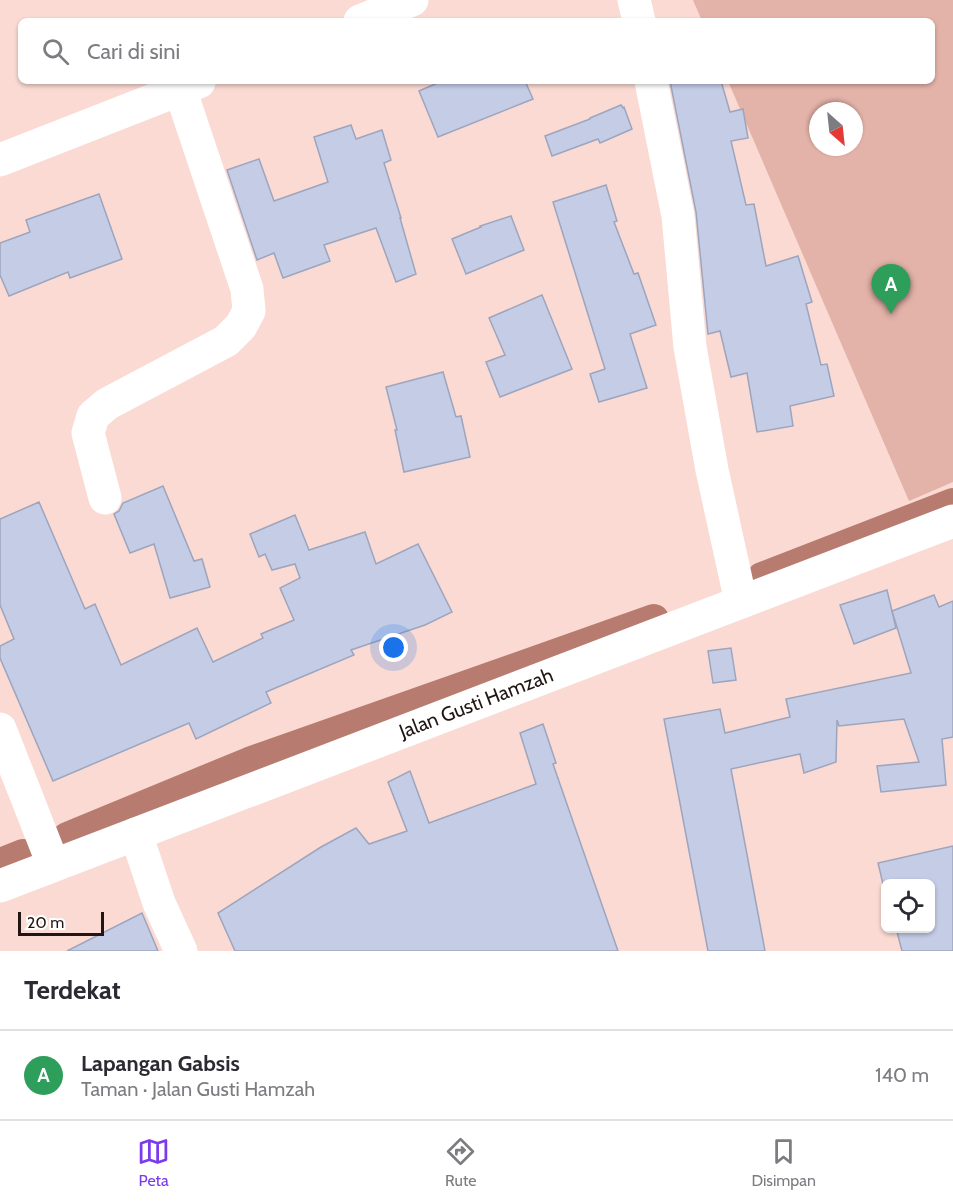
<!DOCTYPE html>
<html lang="id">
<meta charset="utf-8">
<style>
body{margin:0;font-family:Cabin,sans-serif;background:#f2f2f3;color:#2b2b33}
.controls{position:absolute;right:18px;bottom:18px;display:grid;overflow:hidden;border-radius:9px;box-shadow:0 2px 4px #0004}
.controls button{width:54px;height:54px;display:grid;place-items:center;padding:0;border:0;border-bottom:2px solid #e1e1e2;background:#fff;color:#2b2b33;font:30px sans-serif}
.compass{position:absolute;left:809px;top:102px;width:54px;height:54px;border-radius:50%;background:#fff;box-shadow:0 2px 4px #0004;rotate:153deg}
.scale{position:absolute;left:18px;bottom:15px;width:86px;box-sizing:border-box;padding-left:6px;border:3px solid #211614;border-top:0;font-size:16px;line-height:21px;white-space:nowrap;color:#211614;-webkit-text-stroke:4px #fff;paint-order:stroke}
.you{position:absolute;left:394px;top:648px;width:21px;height:21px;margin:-15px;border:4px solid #fff;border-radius:50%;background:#1a73e8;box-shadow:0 0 0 9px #1a73e833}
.badge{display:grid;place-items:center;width:39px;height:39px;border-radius:50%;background:#7c3aed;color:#fff;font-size:20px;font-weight:700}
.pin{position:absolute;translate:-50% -50px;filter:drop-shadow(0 2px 3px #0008)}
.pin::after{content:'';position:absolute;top:32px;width:21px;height:18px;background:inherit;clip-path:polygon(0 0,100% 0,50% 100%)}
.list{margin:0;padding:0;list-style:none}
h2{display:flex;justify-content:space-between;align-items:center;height:78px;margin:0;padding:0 24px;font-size:26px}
h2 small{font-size:20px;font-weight:400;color:#7c7c81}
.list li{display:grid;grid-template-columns:39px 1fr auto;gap:18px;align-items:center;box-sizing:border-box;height:90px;padding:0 24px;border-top:2px solid #e1e1e2}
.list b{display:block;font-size:22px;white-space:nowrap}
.list p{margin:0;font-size:20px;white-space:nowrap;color:#7c7c81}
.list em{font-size:20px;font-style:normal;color:#7c7c81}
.icon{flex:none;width:33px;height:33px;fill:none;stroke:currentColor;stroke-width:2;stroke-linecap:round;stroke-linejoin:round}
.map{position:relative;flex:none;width:953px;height:951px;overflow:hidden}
.search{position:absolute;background:#fff;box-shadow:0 2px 4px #0004;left:18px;right:18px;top:18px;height:66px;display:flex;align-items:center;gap:15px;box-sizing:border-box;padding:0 21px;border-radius:9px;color:#7c7c81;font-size:22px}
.sheet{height:168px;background:#fff}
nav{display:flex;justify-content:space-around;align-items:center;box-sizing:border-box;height:84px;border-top:2px solid #e1e1e2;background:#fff;font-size:16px;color:#7c7c81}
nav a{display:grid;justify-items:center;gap:3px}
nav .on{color:#7c3aed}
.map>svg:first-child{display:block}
</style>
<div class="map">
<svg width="953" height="951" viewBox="0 0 953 951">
<rect width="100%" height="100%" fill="#fadad3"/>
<path fill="#e3b2a8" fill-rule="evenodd" d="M693,0H953V482L909,501L728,81H932V21H702ZM818,111H854V147H818Z"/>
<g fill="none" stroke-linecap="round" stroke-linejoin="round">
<g stroke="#b77c6f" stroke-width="30">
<path d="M762,577L953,503"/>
<path d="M67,837L249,762L654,619"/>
<path d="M0,863L23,854"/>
</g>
</g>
<g fill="#c4cce6" stroke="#9da5be" stroke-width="1.5">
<path d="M442,81H525L533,99L438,137L419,91Z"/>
<path d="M670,81H721L730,112L743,109L748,138L731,141L746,205L754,204L766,266L798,256L812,302L806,304L821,365L827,364L834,396L790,406L793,426L757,432L747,373L731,377L720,331L708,334L696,212Z"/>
<path d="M621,105L623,108L624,107L632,129L600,143L598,139L552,156L545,136L590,119V118Z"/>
<path d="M351,125L356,139L382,130L391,160L384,163L401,218H400L416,274L396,282L376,228L324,245L330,261L283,278L274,253L257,260L227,170L259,159L274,201L328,182L314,137Z"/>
<path d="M606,185L617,221L614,222L634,274L638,273L656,325L630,334L647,388L599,402L590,374L605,369L553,202Z"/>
<path d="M99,194L122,259L70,278L68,272L9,296L0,275V243L30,232L26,220Z"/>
<path d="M511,216L524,250L466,274L452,239L481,227L480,226Z"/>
<path d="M542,295L572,369L500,397L486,362L505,355L489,318Z"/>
<path d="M443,372L456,417L461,416L470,457L404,472L395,430H397L386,387Z"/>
<path d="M163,486L194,561L202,559L210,587L170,598L154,544L130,553L114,514L119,511L123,503Z"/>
<path d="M39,502L85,609L95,604L121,665L197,628L213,662L263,638L261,634L294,620L280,588L300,578L295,564L272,570L265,554L259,557L250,534L295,515L309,550L365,532L376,564L418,544L452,612L425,625L351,650L354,655L266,692L271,703L196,739L189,723L53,781L0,658V646L14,639L0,605V519Z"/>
<path d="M887,590L896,628L854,644L840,605Z"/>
<path d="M934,595L939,607L953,601V737L942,739L946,785L881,792L877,766L919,762L904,719L839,726L837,720L836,762L804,773L800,754L731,769L765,951H708L664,719L720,709L725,733L790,717L786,699L911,673L892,611Z"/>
<path d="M731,648L736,680L713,683L708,651Z"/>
<path d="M543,724L556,763L553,764L618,951H235L218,913L321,847L356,828L369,844L407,831L388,782L410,771L429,823L536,784L520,733Z"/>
<path d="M953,846V951H902L896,928H930V884H883L878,863Z"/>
<path d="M142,913L158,951H67Z"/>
</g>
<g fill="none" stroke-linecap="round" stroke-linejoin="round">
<g stroke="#fff" stroke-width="33">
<path d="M634,0L639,21"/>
<path d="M360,21L412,0"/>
<path d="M651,81L678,216L690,347L712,470L741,602"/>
<path d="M0,160L199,82"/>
<path d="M105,498L88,433L93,416L107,404L226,341L241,326L249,311L247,289L180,89"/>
<path d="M0,729L53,864"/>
<path d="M136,834L159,903L181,951"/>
</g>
<path stroke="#fff" stroke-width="33" d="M0,886L953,521"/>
</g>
<g text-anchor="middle" stroke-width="6" stroke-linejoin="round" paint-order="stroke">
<g font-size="20" fill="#211614" stroke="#fff">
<text transform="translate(476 703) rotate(-21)" y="7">Jalan Gusti Hamzah</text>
</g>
</g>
</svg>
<div class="controls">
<button><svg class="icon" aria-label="locate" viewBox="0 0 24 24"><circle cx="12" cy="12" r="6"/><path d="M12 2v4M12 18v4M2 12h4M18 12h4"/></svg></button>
</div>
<svg class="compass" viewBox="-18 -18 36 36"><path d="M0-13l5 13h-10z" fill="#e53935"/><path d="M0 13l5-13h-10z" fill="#7c7c81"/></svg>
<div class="scale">20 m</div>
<div class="you"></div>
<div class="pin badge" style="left:891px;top:314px;background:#2e9e5b">A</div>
<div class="search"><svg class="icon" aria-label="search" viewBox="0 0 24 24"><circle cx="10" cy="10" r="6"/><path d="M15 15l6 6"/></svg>Cari di sini</div>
</div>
<section class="sheet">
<h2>Terdekat<small></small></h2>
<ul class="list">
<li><span class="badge" style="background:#2e9e5b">A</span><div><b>Lapangan Gabsis</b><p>Taman · Jalan Gusti Hamzah</p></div><em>140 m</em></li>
</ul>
</section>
<nav>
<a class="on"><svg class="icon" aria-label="map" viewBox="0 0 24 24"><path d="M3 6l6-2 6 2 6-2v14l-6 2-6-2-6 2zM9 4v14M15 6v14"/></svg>Peta</a>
<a><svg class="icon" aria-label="directions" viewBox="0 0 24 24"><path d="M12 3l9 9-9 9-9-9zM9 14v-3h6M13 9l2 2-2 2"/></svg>Rute</a>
<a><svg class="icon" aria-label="saved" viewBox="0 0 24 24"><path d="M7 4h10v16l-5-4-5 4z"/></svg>Disimpan</a>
</nav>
